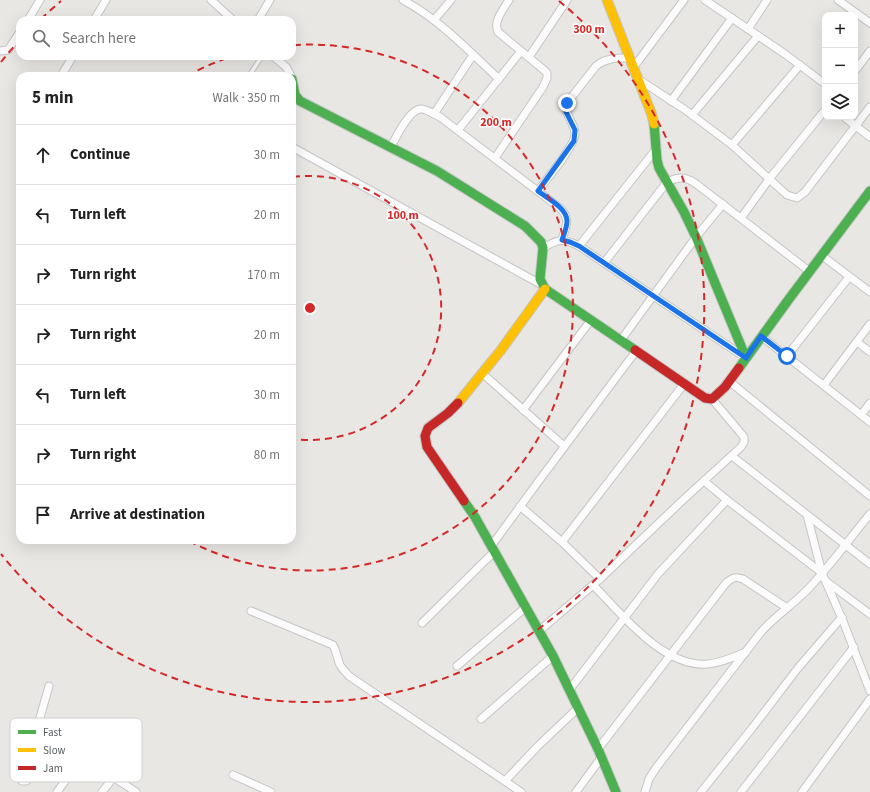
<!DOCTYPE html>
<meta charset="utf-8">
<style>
body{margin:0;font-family:"Source Sans 3",sans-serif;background:#f2f2f2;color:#222}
.controls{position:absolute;right:12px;top:12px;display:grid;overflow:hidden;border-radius:8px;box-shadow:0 4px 16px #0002}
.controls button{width:36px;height:36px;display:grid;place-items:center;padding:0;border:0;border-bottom:1px solid #e0e0e0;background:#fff;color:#222;font:20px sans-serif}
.stop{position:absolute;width:12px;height:12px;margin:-9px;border:3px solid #1a73e8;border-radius:50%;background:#fff}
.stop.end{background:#1a73e8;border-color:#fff;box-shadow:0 1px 4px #0008}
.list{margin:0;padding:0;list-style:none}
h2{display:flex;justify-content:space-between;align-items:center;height:52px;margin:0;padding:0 16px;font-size:17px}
h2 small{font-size:13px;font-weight:400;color:#767676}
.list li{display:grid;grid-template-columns:26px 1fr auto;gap:12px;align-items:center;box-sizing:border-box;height:60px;padding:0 16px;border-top:1px solid #e0e0e0}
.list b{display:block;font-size:15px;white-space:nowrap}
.list em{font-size:13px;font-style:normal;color:#767676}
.icon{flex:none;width:22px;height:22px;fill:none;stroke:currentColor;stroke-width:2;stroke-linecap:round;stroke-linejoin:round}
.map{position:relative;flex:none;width:870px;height:792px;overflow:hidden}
.search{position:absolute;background:#fff;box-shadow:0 4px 16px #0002;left:16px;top:16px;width:280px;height:44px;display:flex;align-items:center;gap:10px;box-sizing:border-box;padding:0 14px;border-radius:12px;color:#767676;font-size:15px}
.panel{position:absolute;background:#fff;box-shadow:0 4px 16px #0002;left:16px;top:72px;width:280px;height:472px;border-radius:12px}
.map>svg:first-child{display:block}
</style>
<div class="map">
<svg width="870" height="792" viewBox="0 0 870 792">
<rect width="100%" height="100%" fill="#e9e7e4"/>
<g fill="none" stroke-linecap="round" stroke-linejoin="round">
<g stroke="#c5c5c5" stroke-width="5.5">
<path id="lane" d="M249,76L262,56"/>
</g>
<g stroke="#c5c5c5" stroke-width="9">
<g id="street">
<path d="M211,0L233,20"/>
<path d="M403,0C440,20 468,50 499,79"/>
<path d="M705,0L785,54L825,84"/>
<path d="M838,0L870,23"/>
<path d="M28,20L40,0"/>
<path d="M94,20L106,0"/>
<path d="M258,20L270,0"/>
<path d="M434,20L451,0"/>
<path d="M748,29L767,0"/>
<path d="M0,51L8,50L20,32"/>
<path d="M273,56L286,67L291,76"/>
<path d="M529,57L567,0"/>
<path d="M633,68L684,0"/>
<path d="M855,71L870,51"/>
<path d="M61,76L73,56"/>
<path d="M638,79L684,109L732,145L787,195L797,198L805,192L870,107"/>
<path d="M671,101L732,18"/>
<path d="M434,114L473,55"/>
<path d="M692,115L758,36"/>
<path d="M844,117L870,137"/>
<path d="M458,130L521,51"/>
<path d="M732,145L800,65"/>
<path d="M292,147L542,285"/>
<path d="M391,147C396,137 410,108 422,109C428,110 434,114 440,117L560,208C571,219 566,226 562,240"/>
<path d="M495,158L543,87L547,78V73L544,70L498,32C493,21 503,10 509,0"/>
<path d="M538,191C546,180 574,147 575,135C576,123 563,115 567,103L596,66C606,58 616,58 629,58"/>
<path d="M741,218L770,178L825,110"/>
<path d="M579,246L657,148"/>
<path d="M543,248C558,239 563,238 579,246L746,358"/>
<path d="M821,255L870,292"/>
<path d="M604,263L667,182C678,177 684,176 695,183L809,271"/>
<path d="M761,336L870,422"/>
<path d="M621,340L696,237L723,204"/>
<path d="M857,342L870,352"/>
<path d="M787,356L849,277"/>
<path d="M482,373L564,446"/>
<path d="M729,381L870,496"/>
<path d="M824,385L870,324"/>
<path d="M523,410L591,320"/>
<path d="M861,415L870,403"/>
<path d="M732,456L870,564"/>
<path d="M704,481L727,500L822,573"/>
<path d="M520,506L562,542L600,579"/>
<path d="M807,515L822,573L843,621L870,691"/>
<path d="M562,542L684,384"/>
<path d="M492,545L541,478L636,351"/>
<path d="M827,582L870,614"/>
<path d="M593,585C621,613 663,668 708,664C721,663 734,657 746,652"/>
<path d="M251,611L333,645C337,652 337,658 340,665C342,669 346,672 349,676L521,792"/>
<path d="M422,623L495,551"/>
<path d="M539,631L600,579L684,499L741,447L744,442V437L712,399"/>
<path d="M457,666L526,607"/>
<path d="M49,686L37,728V735L41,741L93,764L136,792"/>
<path d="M570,689L658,574L727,500"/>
<path d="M481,719L553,656"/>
<path d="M37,735C29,748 20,764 20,778L22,781H26L30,777L55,747"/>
<path d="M598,749L726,583C732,578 735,576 743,579L787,608"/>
<path d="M233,775L271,792"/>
<path d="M505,781L538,746L578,708"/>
<path d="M57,792L82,758"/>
<path d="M102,792L114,777"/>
<path d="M576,792L601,758"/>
<path d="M645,792L649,779L656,768L761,632C776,615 793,605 809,588C831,565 850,538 870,514"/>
<path d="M701,792L753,727L798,668L842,617"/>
<path d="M741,792L854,647"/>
<path d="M802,792L870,699"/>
</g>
</g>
<g stroke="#c4c5c5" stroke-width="11">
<g id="fast">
<path d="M292,79L295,95L300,101L437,171L525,226L541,242L543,248L540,279L545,289L635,350"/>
<path d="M654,124L657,160L659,168L684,212L696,237L746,358"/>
<path d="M739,368L789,299L870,191"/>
<path d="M464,501L475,517L553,656L598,749L616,792"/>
</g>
</g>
<g stroke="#c4c5c5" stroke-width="11">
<g id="slow">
<path d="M607,0L652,115L654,124"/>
<path d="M458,403L501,350L545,289"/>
</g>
</g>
<g stroke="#c4c5c5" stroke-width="11">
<g id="jam">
<path d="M635,350L705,398L712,399L725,387L739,368"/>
<path d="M458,403L448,413L428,428L425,436L427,447L464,501"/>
</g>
</g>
<use href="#lane" stroke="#fcfbfb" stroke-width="3.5"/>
<use href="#street" stroke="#fcfbfb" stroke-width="7"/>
<use href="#fast" stroke="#4caf50" stroke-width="9"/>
<use href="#slow" stroke="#ffc107" stroke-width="9"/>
<use href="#jam" stroke="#c62828" stroke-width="9"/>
</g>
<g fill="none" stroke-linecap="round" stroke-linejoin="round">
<path stroke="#1a73e8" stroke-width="5" d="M567,103L566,108V112L575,130L574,141L538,191C547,198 567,208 567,221C567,227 564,234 562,240L570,242L579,246L746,358L761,336L787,356"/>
</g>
<g fill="none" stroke="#d62828" stroke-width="2" stroke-dasharray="7 5">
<path d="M293 177A132 132 0 1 1 293 439"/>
<path d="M187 76A263 263 0 0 1 233 56M294 45A263 263 0 1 1 187 540"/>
<path d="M1 62A395 395 0 0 1 19 41M41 19A395 395 0 0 1 61 1M559 1A395 395 0 1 1 1 554"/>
</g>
<rect x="10" y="718" width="132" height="64" rx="6" fill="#fff" stroke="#cecfd0" stroke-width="1"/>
<rect x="18" y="730" width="18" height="4" fill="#4caf50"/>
<rect x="18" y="748" width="18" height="4" fill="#ffc107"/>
<rect x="18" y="766" width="18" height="4" fill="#c62828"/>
<g font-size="11" fill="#5a5e61">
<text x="43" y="736">Fast</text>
<text x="43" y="754">Slow</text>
<text x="43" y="772">Jam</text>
</g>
<circle cx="310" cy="308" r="6" fill="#d62828" stroke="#fff" stroke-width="2"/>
<g font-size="12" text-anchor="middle" font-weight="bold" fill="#d62828" stroke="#fff" stroke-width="3" stroke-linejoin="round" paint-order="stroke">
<text x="589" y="33">300 m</text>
<text x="496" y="126">200 m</text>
<text x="403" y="219">100 m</text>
</g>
</svg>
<div class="controls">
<button>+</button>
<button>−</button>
<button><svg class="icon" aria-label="layers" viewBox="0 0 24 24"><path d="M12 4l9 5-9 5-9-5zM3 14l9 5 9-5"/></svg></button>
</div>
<div class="stop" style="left:787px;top:356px"></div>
<div class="stop end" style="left:567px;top:103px"></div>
<div class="search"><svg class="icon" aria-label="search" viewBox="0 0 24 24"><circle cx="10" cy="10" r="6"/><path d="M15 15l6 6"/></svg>Search here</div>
<section class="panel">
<h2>5 min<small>Walk · 350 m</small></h2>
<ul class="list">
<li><svg class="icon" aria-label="ahead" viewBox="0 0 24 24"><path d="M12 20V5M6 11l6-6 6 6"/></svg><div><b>Continue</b></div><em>30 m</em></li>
<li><svg class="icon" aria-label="left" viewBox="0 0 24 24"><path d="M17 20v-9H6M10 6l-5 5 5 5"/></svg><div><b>Turn left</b></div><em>20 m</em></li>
<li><svg class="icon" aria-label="right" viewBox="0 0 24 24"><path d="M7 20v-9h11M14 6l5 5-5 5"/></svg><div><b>Turn right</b></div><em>170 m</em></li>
<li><svg class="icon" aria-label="right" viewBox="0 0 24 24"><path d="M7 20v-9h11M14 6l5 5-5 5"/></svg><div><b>Turn right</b></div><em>20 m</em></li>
<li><svg class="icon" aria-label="left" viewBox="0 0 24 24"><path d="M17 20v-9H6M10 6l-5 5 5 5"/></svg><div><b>Turn left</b></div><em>30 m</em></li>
<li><svg class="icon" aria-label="right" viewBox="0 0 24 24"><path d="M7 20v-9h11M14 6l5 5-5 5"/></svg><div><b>Turn right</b></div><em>80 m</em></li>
<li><svg class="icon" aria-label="arrive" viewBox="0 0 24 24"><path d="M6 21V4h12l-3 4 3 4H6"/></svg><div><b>Arrive at destination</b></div></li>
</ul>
</section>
</div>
